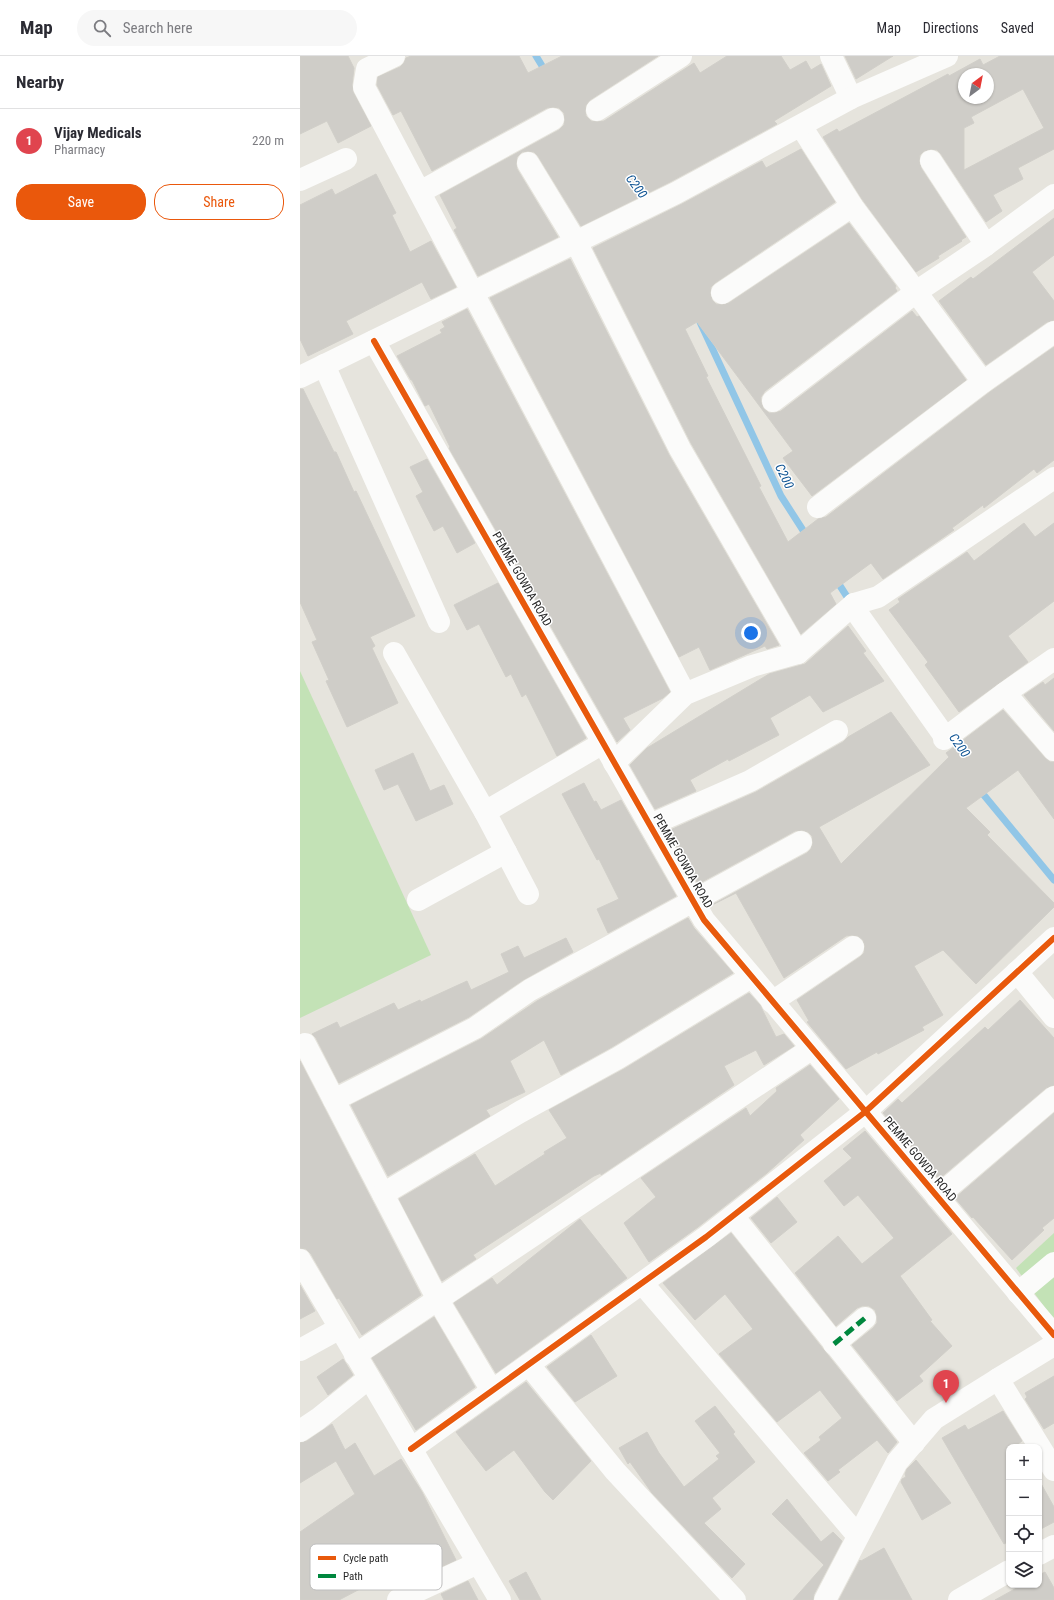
<!DOCTYPE html>
<meta charset="utf-8">
<style>
body{margin:0;font-family:"Roboto Condensed",sans-serif;background:#f7f7f7;color:#2b2b33}
.controls{position:absolute;right:12px;bottom:12px;display:grid;overflow:hidden;border-radius:8px;box-shadow:0 1px 3px #0004}
.controls button{width:36px;height:36px;display:grid;place-items:center;padding:0;border:0;border-bottom:1px solid #e1e1e2;background:#fff;color:#2b2b33;font:20px sans-serif}
.compass{position:absolute;left:658px;top:12px;width:36px;height:36px;border-radius:50%;background:#fff;box-shadow:0 1px 3px #0004;rotate:32deg}
.you{position:absolute;left:451px;top:577px;width:14px;height:14px;margin:-10px;border:3px solid #fff;border-radius:50%;background:#1a73e8;box-shadow:0 0 0 6px #1a73e833}
.badge{display:grid;place-items:center;width:26px;height:26px;border-radius:50%;background:#ea580c;color:#fff;font-size:13px;font-weight:700}
.pin{position:absolute;translate:-50% -33px;filter:drop-shadow(0 1px 2px #0008)}
.pin::after{content:'';position:absolute;top:21px;width:14px;height:12px;background:inherit;clip-path:polygon(0 0,100% 0,50% 100%)}
.list{margin:0;padding:0;list-style:none}
h2{display:flex;justify-content:space-between;align-items:center;height:52px;margin:0;padding:0 16px;font-size:17px}
h2 small{font-size:13px;font-weight:400;color:#7c7c81}
.list li{display:grid;grid-template-columns:26px 1fr auto;gap:12px;align-items:center;box-sizing:border-box;height:64px;padding:0 16px;border-top:1px solid #e1e1e2}
.list b{display:block;font-size:15px;white-space:nowrap}
.list p{margin:0;font-size:13px;white-space:nowrap;color:#7c7c81}
.list em{font-size:13px;font-style:normal;color:#7c7c81}
.actions{display:flex;gap:8px;padding:12px 16px}
.actions a{flex:1;padding:9px 0;border:1px solid #ea580c;border-radius:16px;text-align:center;font-size:14px;color:#ea580c}
.actions .main{background:#ea580c;color:#fff}
.icon{flex:none;width:22px;height:22px;fill:none;stroke:currentColor;stroke-width:2;stroke-linecap:round;stroke-linejoin:round}
.map{position:relative;flex:none;width:754px;height:1544px;overflow:hidden}
header{display:flex;align-items:center;gap:24px;box-sizing:border-box;height:56px;padding:0 20px;background:#fff;border-bottom:1px solid #e1e1e2}
header strong{font-size:19px}
nav{display:flex;gap:22px;margin-inline-start:auto;font-size:14px}
.search{width:280px;height:36px;background:#f7f7f7;display:flex;align-items:center;gap:10px;box-sizing:border-box;padding:0 14px;border-radius:22px;color:#7c7c81;font-size:15px}
main{display:flex}
aside{flex:1;background:#fff}
.map>svg:first-child{display:block}
</style>
<header>
<strong>Map</strong>
<div class="search"><svg class="icon" aria-label="search" viewBox="0 0 24 24"><circle cx="10" cy="10" r="6"/><path d="M15 15l6 6"/></svg>Search here</div>
<nav><a>Map</a><a>Directions</a><a>Saved</a></nav>
</header>
<main>
<aside>
<h2>Nearby<small></small></h2>
<ul class="list">
<li><span class="badge" style="background:#e0444e">1</span><div><b>Vijay Medicals</b><p>Pharmacy</p></div><em>220 m</em></li>
</ul>
<div class="actions"><a class="main">Save</a><a>Share</a></div>
</aside>
<div class="map">
<svg width="754" height="1544" viewBox="0 0 754 1544">
<rect width="100%" height="100%" fill="#e6e4dd"/>
<g fill="#c3e2b6">
<path d="M0,615L131,899L0,962Z"/>
<path d="M754,1177V1264L716,1212Z"/>
</g>
<g fill="none" stroke-linecap="round" stroke-linejoin="round">
<g stroke="#91c6e7" stroke-width="7">
<path d="M236,0L247,18"/>
<path d="M400,266L481,440L508,482"/>
<path d="M535,522L551,547"/>
<path d="M678,732L754,824"/>
</g>
</g>
<g fill="#cfcdc8" stroke="#d1cfc9" fill-rule="evenodd">
<path d="M0,0H48L54,12L52,29L53,36L71,70L38,87L27,65L0,78Z"/>
<path d="M111,0H219L228,17L262,0H358L290,44L286,49L285,55L286,60L291,65L297,66L304,65L394,7L400,17L427,0H481L490,14L506,5L511,14L521,8L531,30L474,65L477,68L370,126L281,170L238,100L234,96L228,95L222,96L217,101L216,108L217,113L258,181L178,220L154,174L157,172L140,139L259,74L264,69L265,64L264,57L259,52L253,51L247,52L132,115L101,55L93,59L77,29L78,21L100,11L104,7L106,2Z"/>
<path d="M545,0H593L556,23Z"/>
<path d="M700,0H754V93L718,112L723,123L693,139L702,155L686,166L641,98L637,94L631,93L624,95L620,99L619,105L621,112L666,181L661,184L662,185L638,200L639,202L616,216L562,143L523,81L537,73L539,76L648,18L649,20L680,3L683,9ZM664,18H688V42H664ZM723,33L744,72L664,114V72L674,67L671,61Z"/>
<path d="M501,93L535,146L415,227L411,231L410,237L412,244L416,248L422,249L429,247L549,167L596,230L595,232L597,235L465,335L461,341V346L463,352L469,357H475L481,355L612,255L617,261L619,260L666,324L512,440L483,402L493,395L397,266L385,273L408,320L406,321L461,430L459,431L488,486L518,463L526,461L690,336L754,291V404L737,417L734,413L684,452L683,449L652,472L654,474L583,523L571,507L530,537L536,548L501,578L391,387L293,192L382,148L462,105L466,112Z"/>
<path d="M76,118L96,157L92,159L110,196L131,185L156,231L131,243L122,226L46,265L53,278L8,300L0,283V149L32,133L35,139Z"/>
<path d="M754,162V199L732,216L754,245V264L747,266L686,309L639,245L671,221L673,223Z"/>
<path d="M270,203L369,399L479,589L467,593L465,590L410,614L399,591L379,601L190,242Z"/>
<path d="M167,253L370,636L363,642L323,662L330,674L317,686L149,392L150,391L129,348L125,350L112,324H111L97,300L142,277L140,274L145,271L142,266Z"/>
<path d="M0,333H3L34,396H36L54,436L56,435L115,560L70,581L75,590L72,592L98,647L47,671L26,625L29,624L12,586L17,584L0,546Z"/>
<path d="M127,403L175,487L157,497L143,470L134,475L116,440L123,436L110,411Z"/>
<path d="M724,467L735,481L754,467V545L708,580L728,606L659,656L625,609L628,606L589,554L600,546L598,543L667,496L674,505Z"/>
<path d="M198,527L286,682L257,700L226,638L222,641L211,618L206,621L179,568L167,574L154,549Z"/>
<path d="M548,570L566,595L563,597L584,625L523,656L510,639L470,662L479,679L429,705L428,703L390,724L396,735L355,753L330,709L347,692L469,618L505,608Z"/>
<path d="M754,622V675L724,639L743,626L745,629Z"/>
<path d="M703,654L745,702L750,706H754V763L718,714L666,752L690,776L687,779L754,847V851L676,928L643,894L614,910L643,959L622,971L624,974L578,998L577,996L546,1013L507,966L509,965L497,944L560,901L564,897L565,890L563,884L558,880L552,879L546,880L484,922L436,837L410,850L507,797L511,793L513,787L512,780L508,776L502,774L495,775L398,828L368,775L456,736L543,686L548,681L591,656L630,709L519,771L541,808L649,701L646,697Z"/>
<path d="M113,697L130,735L144,729L153,748L116,765L98,728L84,734L75,714Z"/>
<path d="M284,727L294,746L296,745L301,754L321,744L376,840L308,877L297,853L319,843L299,803L297,804L262,738Z"/>
<path d="M388,862L394,872L433,917L312,991L261,1019L244,984L210,1005L225,1036L186,1054L190,1060L88,1120L51,1049L181,983L237,945Z"/>
<path d="M266,882L273,896L223,924L169,961L39,1027L16,982L12,978L37,966L40,972L94,947L98,954L120,944L121,946L167,925L171,934L209,916L201,898L218,890L224,902Z"/>
<path d="M449,937L460,949L476,981L484,978L494,990L464,1009L456,994L424,1010L434,1029L301,1119V1117L294,1120L173,1199L176,1203L142,1225L99,1143L175,1098L195,1130L245,1098L244,1096L267,1082L249,1054L324,1013Z"/>
<path d="M720,944L754,982V1029L746,1032L639,1123L583,1057L598,1043L602,1047L685,971L688,974Z"/>
<path d="M0,1005L121,1239L62,1279L39,1242L37,1243L11,1198L6,1193L0,1192Z"/>
<path d="M510,1009L539,1043L500,1079L504,1084L467,1117L398,1171L349,1206L324,1167L356,1141L341,1122L446,1052L450,1060L477,1035L476,1032Z"/>
<path d="M754,1057V1162L742,1172L744,1174L712,1204L673,1161L672,1162L655,1142Z"/>
<path d="M565,1075L652,1178L600,1220L632,1264L630,1265L652,1290L619,1320L623,1325L597,1345L552,1289L573,1272L577,1267V1260L575,1254L569,1250H562L557,1252L536,1270L495,1217L538,1180L562,1208L594,1182L558,1139L544,1150L524,1125L552,1102L543,1093Z"/>
<path d="M477,1141L497,1166L471,1187L451,1162Z"/>
<path d="M280,1163L327,1222L196,1317L154,1247L192,1222L197,1229Z"/>
<path d="M431,1177L597,1386L588,1397L577,1384L538,1414L540,1416L528,1425L504,1397L521,1384L519,1381L542,1362L520,1334L477,1366L419,1298L453,1273L425,1238L395,1264L363,1227Z"/>
<path d="M0,1229L15,1255L0,1263Z"/>
<path d="M134,1261L175,1331L116,1374L72,1302Z"/>
<path d="M291,1279L317,1320L275,1346L247,1311Z"/>
<path d="M43,1303L53,1319L28,1339L17,1321Z"/>
<path d="M754,1320V1367L744,1373L725,1343L727,1341L725,1337Z"/>
<path d="M226,1326L291,1405L253,1444L245,1436L214,1394L186,1415L156,1376Z"/>
<path d="M415,1350L435,1376L433,1378L455,1406L412,1442L421,1453L404,1467L445,1508L432,1522L352,1437L330,1406L328,1408L319,1392L347,1376L359,1397L384,1431L419,1403L416,1400L420,1397L395,1365Z"/>
<path d="M703,1355L722,1385L718,1388L720,1391H709V1485L704,1488L642,1382L665,1369L668,1374Z"/>
<path d="M32,1368L45,1394L55,1387L74,1420L101,1403L122,1436L156,1504L130,1516L123,1503L81,1526L79,1523L39,1544H0V1476L55,1438L36,1405L0,1427V1387L7,1385Z"/>
<path d="M616,1404L651,1447L622,1464L601,1426L602,1423L606,1421L605,1418L607,1413Z"/>
<path d="M739,1424L754,1451V1466L739,1474Z"/>
<path d="M487,1443L521,1486L533,1476L542,1485L514,1538L513,1544H493L524,1509L472,1458Z"/>
<path d="M584,1492L612,1544H539L560,1504L561,1505Z"/>
<path d="M226,1516L241,1544H220L209,1525Z"/>
<path d="M745,1516L754,1532V1544H695L722,1529H739V1519Z"/>
<path d="M168,1525L178,1544H144L141,1538Z"/>
</g>
<g fill="none" stroke-linecap="round" stroke-linejoin="round">
<g stroke="#fbfbfa" stroke-width="22">
<path d="M94,0L67,13L64,31L385,638"/>
<path d="M531,0L551,42"/>
<path d="M297,54L381,0"/>
<path d="M501,70L552,150L683,326"/>
<path d="M631,105L686,189"/>
<path d="M228,107L276,186L380,393L498,597"/>
<path d="M0,124L46,103"/>
<path d="M120,136L253,63"/>
<path d="M422,237L552,150"/>
<path d="M74,285L404,864L754,1279"/>
<path d="M24,309L139,566"/>
<path d="M0,321L376,137L551,42L647,0"/>
<path d="M473,345L616,236L686,189L754,139"/>
<path d="M518,451L683,326L754,276"/>
<path d="M554,548L560,561L645,681"/>
<path d="M94,597L185,756L228,838"/>
<path d="M705,637L754,694"/>
<path d="M644,683L705,637L754,603"/>
<path d="M314,707L385,638L452,610L498,597L554,548L578,541L754,422"/>
<path d="M185,756L303,687"/>
<path d="M350,769L450,725L537,675"/>
<path d="M118,844L206,796"/>
<path d="M717,916L754,961"/>
<path d="M472,946L553,891"/>
<path d="M5,988L138,1244L192,1335"/>
<path d="M34,1044L175,972L230,934L501,786"/>
<path d="M83,1138L220,1056L318,1002L451,921"/>
<path d="M637,1141L754,1041"/>
<path d="M433,1160L614,1387"/>
<path d="M342,1227L558,1480"/>
<path d="M718,1237L754,1207"/>
<path d="M534,1288L565,1262"/>
<path d="M754,1289L698,1323L754,1414"/>
<path d="M0,1294L40,1272"/>
<path d="M55,1299L511,993"/>
<path d="M229,1309L315,1415L435,1544"/>
<path d="M0,1375L18,1363L69,1322"/>
<path d="M111,1393L406,1181L565,1056L754,882"/>
<path d="M98,1544L178,1507"/>
<path d="M525,1544L597,1406L634,1363L698,1323"/>
</g>
<g stroke="#fbfbfa" stroke-width="22">
<path d="M0,1204L200,1544"/>
<path d="M739,1498L754,1490"/>
<path d="M659,1544L709,1515"/>
</g>
<path stroke="#00873e" stroke-width="5" stroke-dasharray="10 5" stroke-linecap="butt" d="M534,1288L565,1262"/>
<g stroke="#fff" stroke-width="8">
<g id="cycleway">
<path d="M74,285L404,864L754,1279"/>
<path d="M111,1393L406,1181L565,1056L754,882"/>
</g>
</g>
<use href="#cycleway" stroke="#e8590c" stroke-width="6"/>
</g>
<g text-anchor="middle" stroke-width="3" stroke-linejoin="round" paint-order="stroke">
<g font-size="12" fill="#282828" stroke="#fff">
<text transform="translate(222 523) rotate(60)" y="4">PEMME GOWDA ROAD</text>
<text transform="translate(383 805) rotate(60)" y="4">PEMME GOWDA ROAD</text>
<text transform="translate(620 1103) rotate(50)" y="4">PEMME GOWDA ROAD</text>
</g>
<g font-size="13" font-style="italic" fill="#105594" stroke="#fff">
<text transform="translate(337 130) rotate(54)" y="5">C200</text>
<text transform="translate(485 420) rotate(64)" y="5">C200</text>
<text transform="translate(660 689) rotate(55)" y="5">C200</text>
</g>
</g>
<rect x="10" y="1488" width="132" height="46" rx="6" fill="#fff" stroke="#bebebe" stroke-width="1"/>
<rect x="18" y="1500" width="18" height="4" fill="#e8590c"/>
<rect x="18" y="1518" width="18" height="4" fill="#00873e"/>
<g font-size="11" fill="#282828">
<text x="43" y="1506">Cycle path</text>
<text x="43" y="1524">Path</text>
</g>
</svg>
<div class="controls">
<button>+</button>
<button>−</button>
<button><svg class="icon" aria-label="locate" viewBox="0 0 24 24"><circle cx="12" cy="12" r="6"/><path d="M12 2v4M12 18v4M2 12h4M18 12h4"/></svg></button>
<button><svg class="icon" aria-label="layers" viewBox="0 0 24 24"><path d="M12 4l9 5-9 5-9-5zM3 14l9 5 9-5"/></svg></button>
</div>
<svg class="compass" viewBox="-18 -18 36 36"><path d="M0-13l5 13h-10z" fill="#e53935"/><path d="M0 13l5-13h-10z" fill="#7c7c81"/></svg>
<div class="you"></div>
<div class="pin badge" style="left:646px;top:1347px;background:#e0444e">1</div>
</div>
</main>
